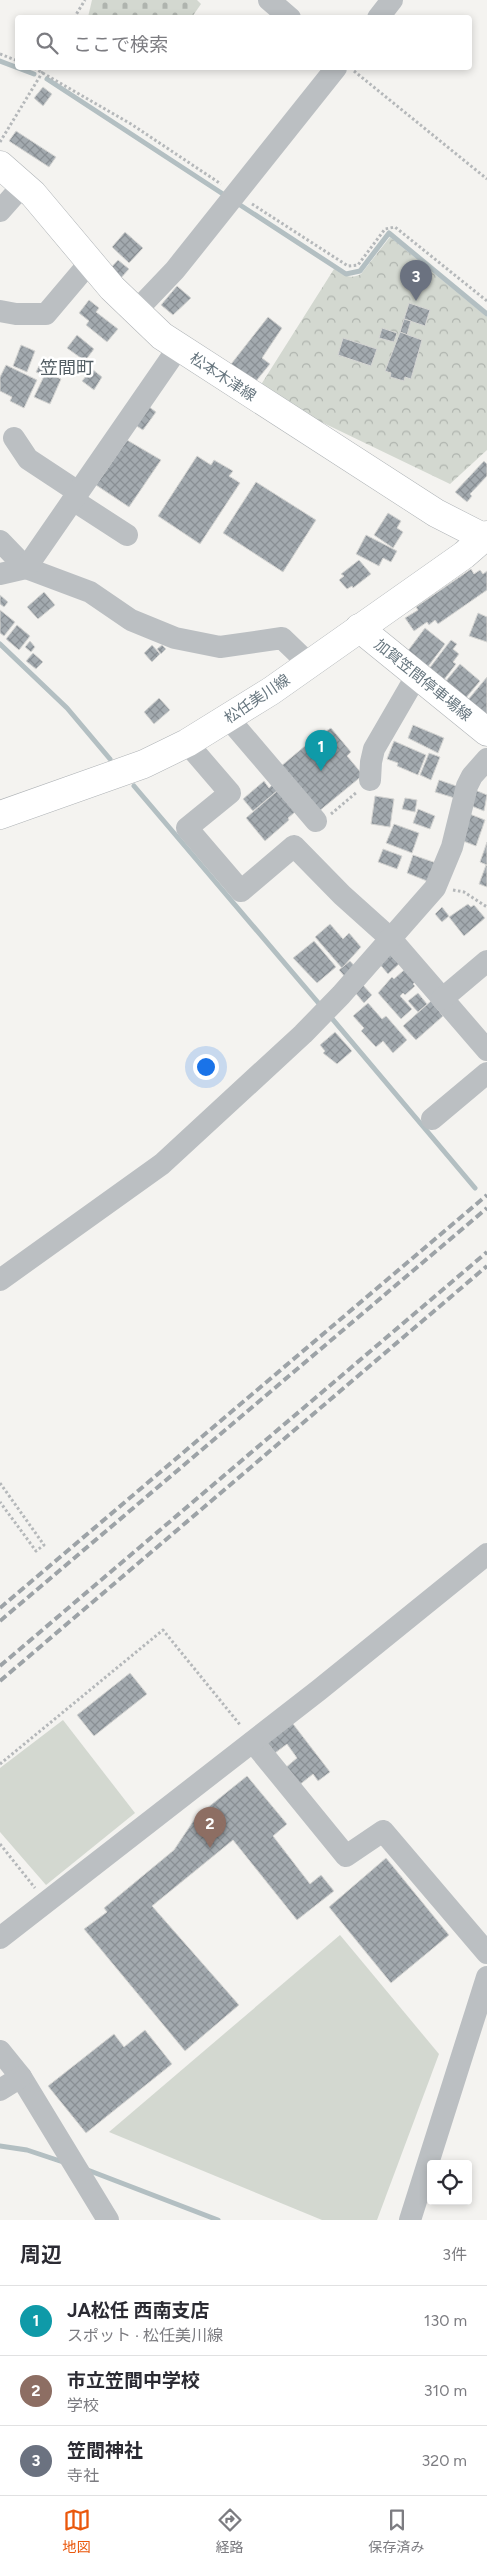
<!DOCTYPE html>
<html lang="ja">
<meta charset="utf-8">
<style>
body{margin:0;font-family:Figtree,"Noto Sans JP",sans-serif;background:#f7f7f7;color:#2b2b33}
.controls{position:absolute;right:15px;bottom:15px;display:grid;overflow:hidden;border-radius:5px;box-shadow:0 2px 8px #0003}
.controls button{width:45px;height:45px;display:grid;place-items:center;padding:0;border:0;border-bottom:1px solid #e1e1e2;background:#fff;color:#2b2b33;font:25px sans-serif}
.you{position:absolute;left:205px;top:1066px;width:18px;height:18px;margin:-12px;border:4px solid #fff;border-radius:50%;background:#1a73e8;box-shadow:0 0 0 8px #1a73e833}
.badge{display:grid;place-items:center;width:32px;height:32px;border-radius:50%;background:#ea580c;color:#fff;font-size:16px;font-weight:700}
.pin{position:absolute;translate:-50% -41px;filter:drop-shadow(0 1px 2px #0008)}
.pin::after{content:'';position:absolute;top:26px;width:18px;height:15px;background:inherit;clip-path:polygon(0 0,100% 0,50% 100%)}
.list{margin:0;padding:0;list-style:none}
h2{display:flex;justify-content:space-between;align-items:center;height:65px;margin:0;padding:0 20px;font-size:21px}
h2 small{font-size:16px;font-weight:400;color:#7c7c81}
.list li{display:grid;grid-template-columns:32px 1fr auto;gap:15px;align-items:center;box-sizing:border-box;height:70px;padding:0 20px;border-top:1px solid #e1e1e2}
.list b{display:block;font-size:19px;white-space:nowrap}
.list p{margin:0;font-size:16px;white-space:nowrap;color:#7c7c81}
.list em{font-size:16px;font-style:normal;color:#7c7c81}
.icon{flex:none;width:28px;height:28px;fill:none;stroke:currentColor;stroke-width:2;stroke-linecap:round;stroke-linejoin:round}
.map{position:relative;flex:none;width:487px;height:2220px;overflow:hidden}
.search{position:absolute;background:#fff;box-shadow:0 2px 8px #0003;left:15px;right:15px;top:15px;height:55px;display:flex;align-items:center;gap:12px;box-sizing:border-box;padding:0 18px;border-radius:5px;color:#7c7c81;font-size:19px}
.sheet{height:275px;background:#fff}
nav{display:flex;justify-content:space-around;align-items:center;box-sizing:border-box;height:70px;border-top:1px solid #e1e1e2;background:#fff;font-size:14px;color:#7c7c81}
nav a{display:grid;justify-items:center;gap:2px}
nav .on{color:#ea580c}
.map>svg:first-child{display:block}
</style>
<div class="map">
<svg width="487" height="2220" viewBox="0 0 487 2220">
<defs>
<pattern id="forest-crowns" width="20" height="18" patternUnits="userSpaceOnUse" patternTransform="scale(1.25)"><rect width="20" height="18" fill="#d3d8d0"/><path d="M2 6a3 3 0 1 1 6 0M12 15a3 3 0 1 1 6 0" fill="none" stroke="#afb4ae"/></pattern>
<pattern id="cemetery-stones" width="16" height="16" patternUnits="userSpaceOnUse" patternTransform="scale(1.25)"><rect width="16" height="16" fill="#d3d8d0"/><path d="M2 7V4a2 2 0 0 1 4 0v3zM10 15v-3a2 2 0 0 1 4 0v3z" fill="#afb4ae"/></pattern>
<pattern id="building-cross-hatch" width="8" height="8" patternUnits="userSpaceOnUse" patternTransform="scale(1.25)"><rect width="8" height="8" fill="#a3aaaf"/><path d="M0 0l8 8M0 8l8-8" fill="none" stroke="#898f94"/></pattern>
</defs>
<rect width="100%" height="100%" fill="#f4f3f0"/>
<path fill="url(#forest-crowns)" d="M390,237L487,317V450L450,484L257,391L334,269C344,275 350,280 361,274Z"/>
<path fill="url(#cemetery-stones)" d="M92,0H197L201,4L192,17H88Z"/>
<g fill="#d3d8d0">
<path d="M63,1720L135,1813L46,1885L0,1832V1768Z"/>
<path d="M340,1935L439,2054L377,2220H322L109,2132Z"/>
</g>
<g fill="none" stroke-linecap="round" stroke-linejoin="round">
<g stroke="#b3bfc2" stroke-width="5">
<path d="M0,61L34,74"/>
<path d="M47,79L226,196"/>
<path d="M237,203L346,274L360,271L389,233L487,314"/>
<path d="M0,644L67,708L110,759"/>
<path d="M134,786L321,1006"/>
<path d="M329,1015L475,1188"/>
<path d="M0,2146L27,2150L63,2162"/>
<path d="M85,2169L218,2220"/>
</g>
</g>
<g fill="url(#building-cross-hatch)" stroke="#d5d5d3">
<path d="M43,87L52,94L43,106L34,98Z"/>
<path d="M16,131L56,157L49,167L9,141Z"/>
<path d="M125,232L143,248L129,263L112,247Z"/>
<path d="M118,260L129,269L119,280L108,271Z"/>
<path d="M177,286L191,298L173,315L161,305Z"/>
<path d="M89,300L99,308L96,312L118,329L107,342L86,325L89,321L79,313Z"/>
<path d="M409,303L430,310L425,326L404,319Z"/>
<path d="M268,317L282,328L262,358L270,364L252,386L228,368Z"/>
<path d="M404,319L411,321L407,335L400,332Z"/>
<path d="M382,328L397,333L394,342L379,338Z"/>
<path d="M400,332L422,340L411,379L405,377L404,381L390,377L391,373L385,371Z"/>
<path d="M77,335L94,349L85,361L67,348Z"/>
<path d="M343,338L377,349L371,366L338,355Z"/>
<path d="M21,345L35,351L27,372L13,366Z"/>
<path d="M42,360L49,363L43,375L36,372Z"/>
<path d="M6,365L37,380L24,408L10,401L12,397L0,391V377Z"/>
<path d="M92,369L102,377L94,390L82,381Z"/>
<path d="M46,372L61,379L50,404L34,397Z"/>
<path d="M148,406L156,412L143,430L135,425Z"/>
<path d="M127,440L161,460L129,507L96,485Z"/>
<path d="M197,456L211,465L214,460L233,471L229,476L240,483L200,544L158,516Z"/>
<path d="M484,461L487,464V476L470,494L472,496L467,502L455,492Z"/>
<path d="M256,482L316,520L283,572L223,533Z"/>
<path d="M388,513L401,521L397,528L403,532L393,548L374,535Z"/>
<path d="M366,535L397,551L391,562L383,558L379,566L356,554Z"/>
<path d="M359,560L371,574L353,588L352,586L347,589L339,580L344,576L341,574Z"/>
<path d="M471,569L474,574L480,570L483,574L487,571V590L438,624L435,620L429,625L427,622L414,631L405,618L418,610L416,607Z"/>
<path d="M44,592L55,605L38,619L27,607Z"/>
<path d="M0,595L8,602L4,607L0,604Z"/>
<path d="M0,610L15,622L4,636L0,633Z"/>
<path d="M478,613L487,617V642L469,636Z"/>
<path d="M17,625L30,636L19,650L6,639Z"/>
<path d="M425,628L445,644L427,668L407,652Z"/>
<path d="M451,640L457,644L453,649L459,654L453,662L456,664L443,681L428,670Z"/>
<path d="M30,641L35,647L31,652L25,647Z"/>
<path d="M152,645L160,654L152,662L144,653Z"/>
<path d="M162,645L166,649L161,654L157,649Z"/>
<path d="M33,653L43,662L36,669L26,661Z"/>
<path d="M460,664L480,681L465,699L445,682Z"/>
<path d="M487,677V717L467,701Z"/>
<path d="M159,698L170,710L154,724L144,712Z"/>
<path d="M413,725L444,738L438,753L408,738Z"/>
<path d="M331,728L351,752L347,756L363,775L318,812L280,767L324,730L326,731Z"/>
<path d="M394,741L426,755L418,775L397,766L398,763L387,759Z"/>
<path d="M429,753L440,757L431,780L420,775Z"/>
<path d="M439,780L462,788L458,799L435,792Z"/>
<path d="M264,781L269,788L272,785L277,791L253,811L243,799Z"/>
<path d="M475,790L487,795L484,811L469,805Z"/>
<path d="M277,791L295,812L288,818L289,820L265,841L246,818Z"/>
<path d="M375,796L394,799L390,827L371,824Z"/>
<path d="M405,798L417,800L415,812L402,809Z"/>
<path d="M418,809L435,816L430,829L413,823Z"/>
<path d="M467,813L485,820L476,846L458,839Z"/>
<path d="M394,824L419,833L412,853L386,843Z"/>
<path d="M487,842V865L480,862Z"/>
<path d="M383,849L402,856L397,869L378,862Z"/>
<path d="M413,855L439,864L432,883L407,873Z"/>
<path d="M486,865L487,866V887L479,884Z"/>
<path d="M468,904L471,907L474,905L485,918L464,936L449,917Z"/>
<path d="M442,907L449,916L442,922L435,914Z"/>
<path d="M330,924L343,939L349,933L361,947L342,968L315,937Z"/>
<path d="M314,941L336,967L317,983L293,958Z"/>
<path d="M388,952L399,964L388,974L377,961Z"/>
<path d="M350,961L358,970L347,979L339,970Z"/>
<path d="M404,970L415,982L413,984L415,986L405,995L403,993L400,996L412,1009L401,1019L378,993L392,977L394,979Z"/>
<path d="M361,983L372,995L364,1003L353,990Z"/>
<path d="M418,993L427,1004L418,1012L408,1001Z"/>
<path d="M431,1001L443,1016L416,1040L403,1026Z"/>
<path d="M368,1003L382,1019L386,1016L407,1040L393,1053L383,1041L376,1047L361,1031L364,1028L353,1016Z"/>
<path d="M335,1032L352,1051L337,1064L323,1053L325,1051L320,1045Z"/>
<path d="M130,1673L147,1694L94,1736L77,1715Z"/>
<path d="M290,1720L330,1772L318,1781L313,1774L298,1786L284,1769L297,1758L287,1744L275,1753L265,1740Z"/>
<path d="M247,1776L287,1824L273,1836L310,1884L321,1875L334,1891L297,1920L233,1840L152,1906L239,2005L185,2051L84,1929L107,1912L104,1908L174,1850L196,1817Z"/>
<path d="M386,1858L449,1935L391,1983L329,1907Z"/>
<path d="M145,2030L172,2064L86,2133L48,2086L114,2034L124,2047Z"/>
</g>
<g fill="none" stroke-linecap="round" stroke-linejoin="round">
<g stroke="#afb3b6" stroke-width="29">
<g id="major">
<path d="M0,165L33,194L112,288L162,336L436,513L487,539"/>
<path d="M359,628L487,732"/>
<path d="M0,815L144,764L187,743L271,691L464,555L487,535"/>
</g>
</g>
<g stroke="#b5b8ba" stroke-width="3" stroke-dasharray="2.5 2.5" stroke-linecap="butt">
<path d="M74,18L85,0"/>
<path d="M0,54L18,61"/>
<path d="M34,68L131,124L221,184"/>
<path d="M354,71L487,179"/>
<path d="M0,142L45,68"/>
<path d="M252,204L348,266L358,265L385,229L395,227L487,301"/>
<path d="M331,814L357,792"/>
<path d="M453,890L464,892L487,907"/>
<path d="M0,1483L44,1545L36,1551L0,1502"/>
<path d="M0,1764L163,1630L241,1726"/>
<path d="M0,1844L35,1888"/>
</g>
<g stroke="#bbbfc2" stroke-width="22">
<path d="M269,0L290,18"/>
<path d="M378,18L392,0"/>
<path d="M0,211L23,185"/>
<path d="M0,311L16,314H46L90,262"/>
<path d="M135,312L175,270L336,68"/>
<path d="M14,438L28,459L78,492"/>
<path d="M73,500L127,535"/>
<path d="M0,541L26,568L90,592L131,620L175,638L220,647L282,638L308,663"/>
<path d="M0,574L26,568L178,348"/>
<path d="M229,719L316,821"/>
<path d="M187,743L230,793L187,828L241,891L294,846L342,895L391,939L487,1050"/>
<path d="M370,780L371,762L374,749L414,680"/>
<path d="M442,999L487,961"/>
<path d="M432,1119L487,1073"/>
<path d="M0,1280L162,1164L303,1034L341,995L435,888L452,847L467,786L472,776L487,759"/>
<path d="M253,1742L346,1856L383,1831L487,1953"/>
<path d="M0,1938L319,1690L487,1554"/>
<path d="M0,2051L21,2077L108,2220"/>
<path d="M0,2090L21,2077"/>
<path d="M410,2220L487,1977"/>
</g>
<use href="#major" stroke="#fff" stroke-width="28"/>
<g stroke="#9da3a7" stroke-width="4" stroke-dasharray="8 4" stroke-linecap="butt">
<path d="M0,1608L487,1195"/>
<path d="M0,1621L487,1208"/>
<path d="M0,1666L487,1252"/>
<path d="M0,1681L487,1266"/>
</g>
</g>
<g text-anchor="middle" stroke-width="5" stroke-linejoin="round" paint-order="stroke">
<g font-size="15" fill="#66757e" stroke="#fff">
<text transform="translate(223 377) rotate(33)" y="5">松本木津線</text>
<text transform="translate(423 680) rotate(39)" y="5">加賀笠間停車場線</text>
<text transform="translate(257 699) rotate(-34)" y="5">松任美川線</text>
</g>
<g font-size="18" fill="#535e64" stroke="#fff">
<text x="67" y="374">笠間町</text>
</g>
</g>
</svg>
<div class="controls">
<button><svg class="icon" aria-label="locate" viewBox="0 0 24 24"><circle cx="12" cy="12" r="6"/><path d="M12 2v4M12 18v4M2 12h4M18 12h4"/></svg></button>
</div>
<div class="you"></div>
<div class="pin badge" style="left:321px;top:771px;background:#0f9aa8">1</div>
<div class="pin badge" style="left:210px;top:1848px;background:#8d6e63">2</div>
<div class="pin badge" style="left:416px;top:301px;background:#6b7280">3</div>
<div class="search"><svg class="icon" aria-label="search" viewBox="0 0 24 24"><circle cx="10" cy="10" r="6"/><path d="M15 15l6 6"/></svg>ここで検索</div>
</div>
<section class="sheet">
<h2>周辺<small>3件</small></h2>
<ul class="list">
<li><span class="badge" style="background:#0f9aa8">1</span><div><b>JA松任 西南支店</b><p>スポット · 松任美川線</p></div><em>130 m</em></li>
<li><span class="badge" style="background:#8d6e63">2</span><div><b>市立笠間中学校</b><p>学校</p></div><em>310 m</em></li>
<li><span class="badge" style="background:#6b7280">3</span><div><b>笠間神社</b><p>寺社</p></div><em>320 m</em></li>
</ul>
</section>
<nav>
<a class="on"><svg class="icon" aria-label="map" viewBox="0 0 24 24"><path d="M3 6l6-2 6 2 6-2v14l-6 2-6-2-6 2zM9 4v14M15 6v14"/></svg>地図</a>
<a><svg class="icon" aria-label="directions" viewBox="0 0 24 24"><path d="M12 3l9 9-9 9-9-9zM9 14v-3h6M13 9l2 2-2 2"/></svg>経路</a>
<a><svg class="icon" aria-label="saved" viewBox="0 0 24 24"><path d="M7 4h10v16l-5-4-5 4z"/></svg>保存済み</a>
</nav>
